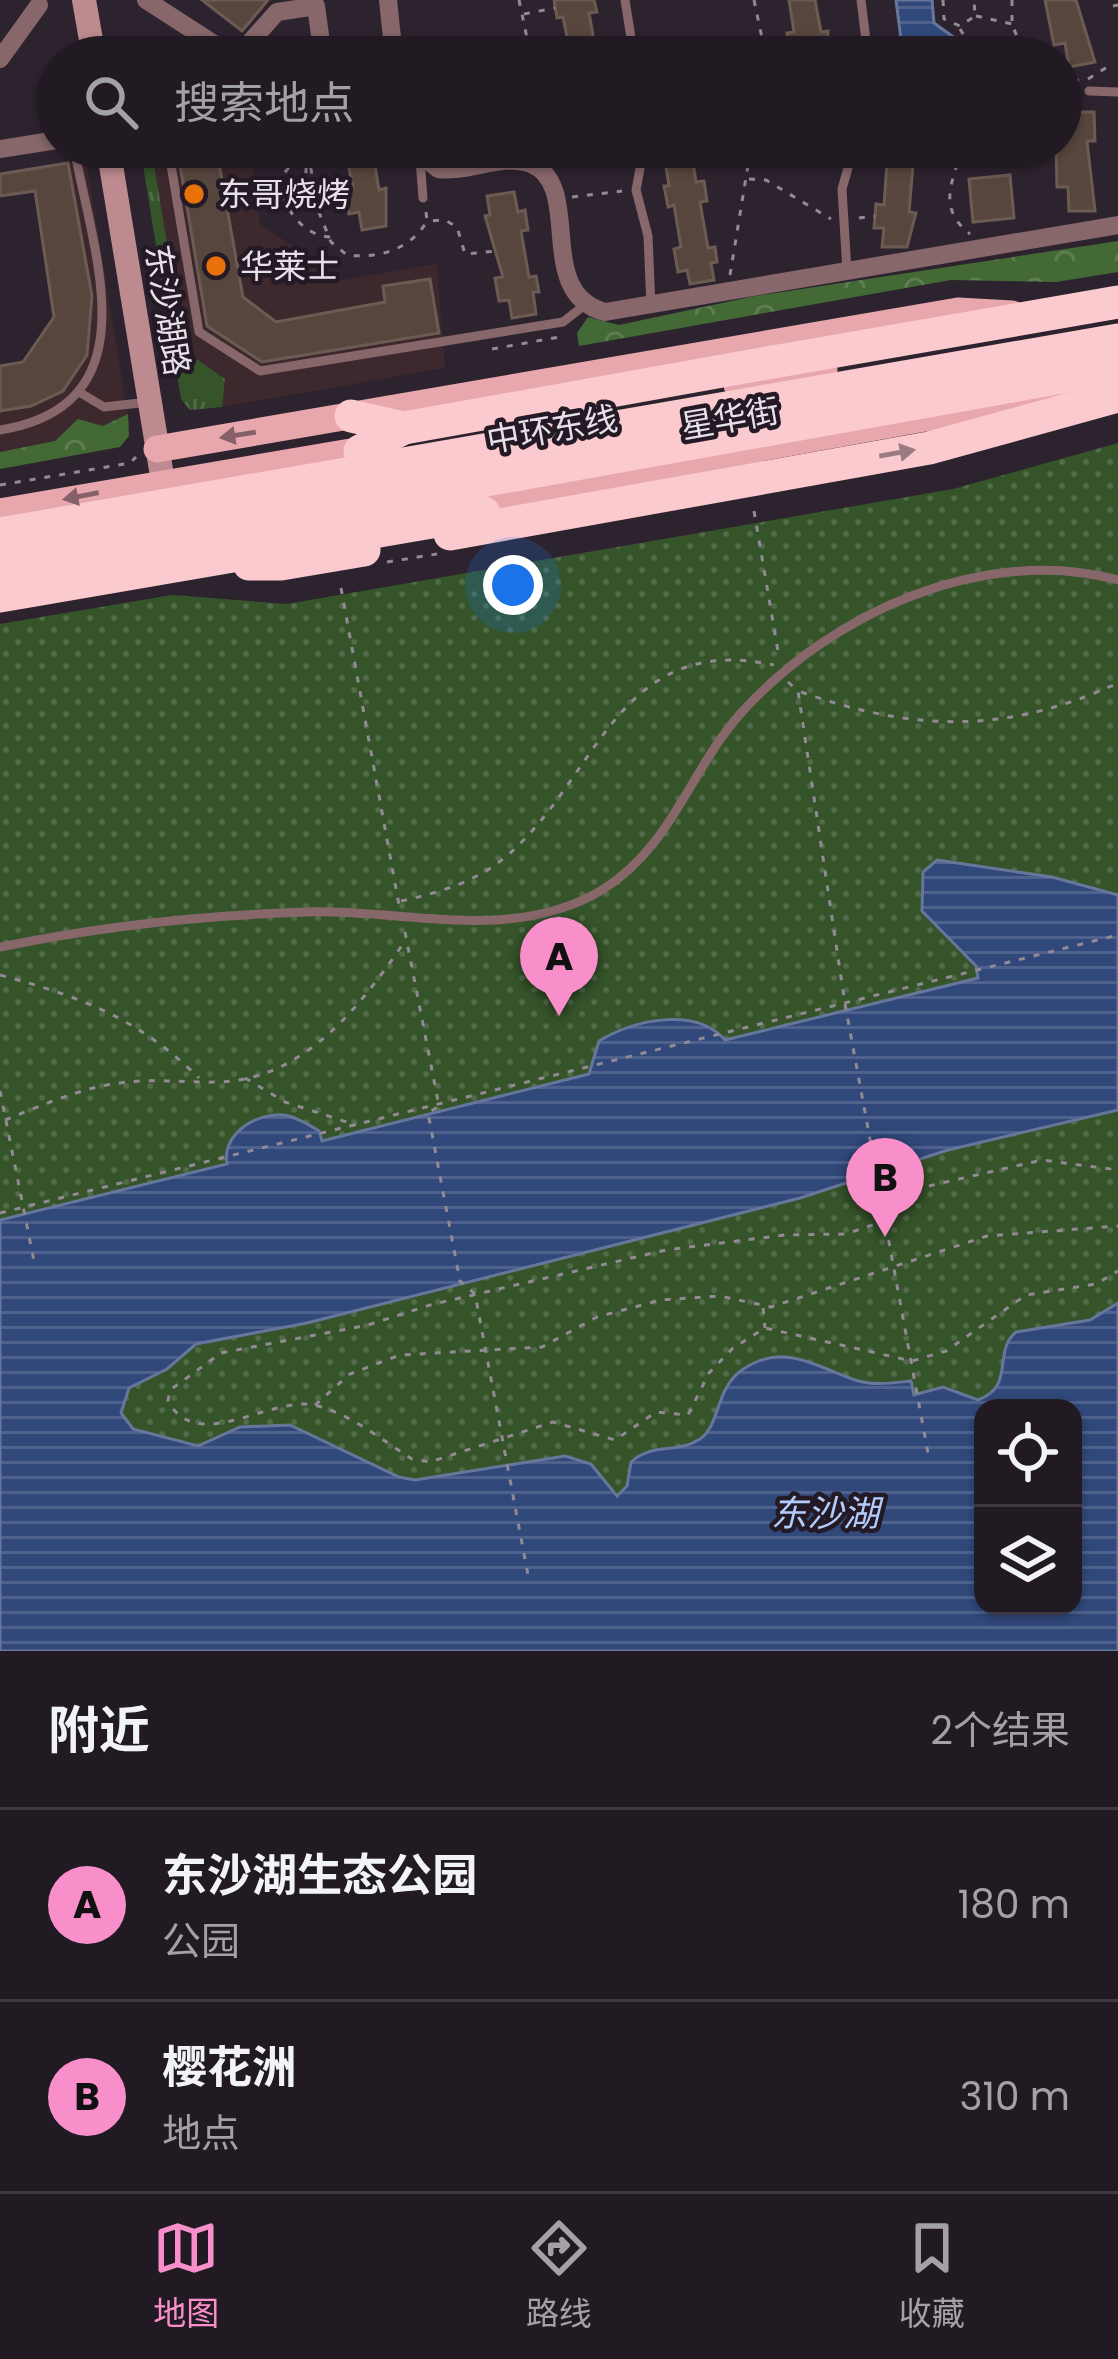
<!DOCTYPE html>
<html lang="zh">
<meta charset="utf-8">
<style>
body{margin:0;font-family:Poppins,"Noto Sans SC",sans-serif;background:#2a232b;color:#f1f3f6}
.controls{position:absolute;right:36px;bottom:36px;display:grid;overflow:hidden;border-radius:24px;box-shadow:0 3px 9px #0004}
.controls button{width:108px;height:108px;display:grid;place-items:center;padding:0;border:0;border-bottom:3px solid #3f3841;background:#221a23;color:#f1f3f6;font:60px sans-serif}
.you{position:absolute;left:513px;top:585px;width:42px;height:42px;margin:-30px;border:9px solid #fff;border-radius:50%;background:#1a73e8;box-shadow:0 0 0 18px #1a73e833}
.badge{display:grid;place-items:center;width:78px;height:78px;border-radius:50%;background:#f98fca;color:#111;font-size:39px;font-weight:700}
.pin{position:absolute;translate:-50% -99px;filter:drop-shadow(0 3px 6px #0008)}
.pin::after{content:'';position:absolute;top:63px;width:42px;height:36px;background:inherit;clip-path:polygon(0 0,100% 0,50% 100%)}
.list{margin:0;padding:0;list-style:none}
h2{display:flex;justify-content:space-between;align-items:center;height:156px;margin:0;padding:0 48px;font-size:51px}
h2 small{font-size:39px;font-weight:400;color:#a2a1a6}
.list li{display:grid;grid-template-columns:78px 1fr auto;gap:36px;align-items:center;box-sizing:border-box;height:192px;padding:0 48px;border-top:3px solid #3f3841}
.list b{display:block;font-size:45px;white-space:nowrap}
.list p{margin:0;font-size:39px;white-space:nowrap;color:#a2a1a6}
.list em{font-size:39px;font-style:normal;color:#a2a1a6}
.icon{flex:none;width:66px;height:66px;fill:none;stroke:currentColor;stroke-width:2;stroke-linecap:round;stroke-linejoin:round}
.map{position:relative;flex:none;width:1118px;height:1651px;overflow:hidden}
.search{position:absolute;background:#221a23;box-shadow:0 3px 9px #0004;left:36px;right:36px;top:36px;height:132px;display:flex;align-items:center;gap:30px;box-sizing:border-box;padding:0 42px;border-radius:66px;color:#a2a1a6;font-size:45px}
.sheet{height:540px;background:#221a23}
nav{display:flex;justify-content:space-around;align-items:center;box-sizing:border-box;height:168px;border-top:3px solid #3f3841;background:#221a23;font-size:33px;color:#a2a1a6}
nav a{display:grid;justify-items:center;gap:6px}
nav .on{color:#f98fca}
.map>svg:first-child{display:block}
</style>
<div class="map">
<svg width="1118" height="1651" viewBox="0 0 1118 1651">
<defs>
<pattern id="grass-tufts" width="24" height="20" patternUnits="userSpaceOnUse" patternTransform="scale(3)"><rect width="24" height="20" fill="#35542a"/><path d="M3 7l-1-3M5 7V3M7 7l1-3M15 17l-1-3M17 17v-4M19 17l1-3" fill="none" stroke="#526c49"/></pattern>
<pattern id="forest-crowns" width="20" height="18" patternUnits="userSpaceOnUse" patternTransform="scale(3)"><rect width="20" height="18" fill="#436935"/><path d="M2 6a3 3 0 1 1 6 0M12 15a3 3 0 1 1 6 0" fill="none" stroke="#5e7e52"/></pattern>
<pattern id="park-dots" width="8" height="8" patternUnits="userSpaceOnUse" patternTransform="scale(3)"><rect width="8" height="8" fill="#35542a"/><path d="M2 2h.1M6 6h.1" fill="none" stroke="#526c49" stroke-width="1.8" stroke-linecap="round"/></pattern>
<pattern id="water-rules" width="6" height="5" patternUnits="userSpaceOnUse" patternTransform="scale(3)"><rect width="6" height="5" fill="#30487a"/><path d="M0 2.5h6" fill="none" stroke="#4e628d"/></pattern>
</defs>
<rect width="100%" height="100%" fill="#2d232f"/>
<g fill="#3c282d">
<path d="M140,147H272V152L251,155L260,224L343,280L437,264L445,368L222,407H185Z"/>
<path d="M86,160L130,428L0,452V366L23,362L54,317L35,192L0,196V174Z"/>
</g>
<path fill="url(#grass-tufts)" d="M140,147H151L185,351L225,379L222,407L190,410L181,399Z"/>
<g fill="url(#forest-crowns)">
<path d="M1118,241V272L1056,282L951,280L579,346L577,333L588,317L619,325L755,296Z"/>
<path d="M128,414L129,436L120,447L0,469V452L55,441L78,419L103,426Z"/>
</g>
<path fill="url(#park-dots)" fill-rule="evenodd" d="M1118,443V1651H0V624L172,595L287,604L953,489ZM983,1408H1073V1606H983Z"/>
<g fill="url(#water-rules)" stroke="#67769b" stroke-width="3" fill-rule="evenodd">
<path d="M896,0H932L934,23L963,44L922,46L909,57H888L901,39Z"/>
<path d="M937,860L1052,877L1118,895V1110L948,1150L800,1198L307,1323L196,1344L167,1369L129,1388L121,1413L133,1429L198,1446L240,1427L290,1425L399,1477L415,1480L565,1456L591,1464L617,1496L627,1486L631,1462C653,1442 678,1454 700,1439C720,1426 715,1389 742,1370C783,1341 816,1367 855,1380C873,1386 892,1383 911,1381L914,1395L943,1387L978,1400C1016,1386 992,1352 1016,1332L1090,1320L1118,1303V1651H0V1220L227,1164C221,1135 256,1112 284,1115C296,1117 308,1124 319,1131L322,1141L589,1074L599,1041C634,1020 695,1006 725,1040L978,978L976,966L922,911L923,872ZM983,1408H1073V1606H983Z"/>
</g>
<g fill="#57463e" stroke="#6c5b52" stroke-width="3">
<path d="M202,0H268L242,31Z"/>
<path d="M554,0H594L597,12L589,13L597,57H571L563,17L557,18Z"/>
<path d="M789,0H815L821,32L828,31L826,57L791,56L787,33L794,32Z"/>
<path d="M1045,0H1076L1095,62L1069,67L1065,43L1054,45Z"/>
<path d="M1068,112H1094L1095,141H1087L1095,211H1069L1068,187H1057L1056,147H1061V135H1068Z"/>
<path d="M177,147H216L243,297L276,322L385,302L383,286L430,279L439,333L262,362L207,326Z"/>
<path d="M345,147H372L379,190L386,188V226L362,230L359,212L349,214L345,191L353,189Z"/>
<path d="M882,147H922L920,166L913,165L909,212L916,213L907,247H882L884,228H874L876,204L884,205L887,162H880Z"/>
<path d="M693,162L696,182L704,181L707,201L700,202L708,248L715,247L717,262L711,263L714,280L690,284L687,270L678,272L674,249L681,247L674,205L668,207L664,186H669L666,167Z"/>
<path d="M68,163L92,296L87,355L63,391L31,406L0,411V366L23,362L54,317L35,191L0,196V174Z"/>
<path d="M1010,175L1014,218L973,222L969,179Z"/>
<path d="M514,192L518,212L525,210L528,230L521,231L529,277L536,276L539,292H533L536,314L512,318L509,300L499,301L495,278L503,277L485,216L490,215L487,196Z"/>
</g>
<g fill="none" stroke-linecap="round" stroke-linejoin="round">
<g stroke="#928a94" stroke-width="3" stroke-dasharray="6 9" stroke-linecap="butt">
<path d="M519,0L531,57"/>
<path d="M754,0L766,57"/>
<path d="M943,0L944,19L960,26L975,16L974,0"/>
<path d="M1012,0V24L1025,57"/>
<path d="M1113,6L1118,5"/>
<path d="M524,14L555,8"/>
<path d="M976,16L1012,24"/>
<path d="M960,29L977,57"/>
<path d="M765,52L789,45"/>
<path d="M753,57L760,43"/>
<path d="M1088,79L1112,64"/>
<path d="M1061,82L1079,80"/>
<path d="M720,147C736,165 758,165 775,147"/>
<path d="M951,147L994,154L1026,147"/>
<path d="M962,150C951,184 938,209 970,234"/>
<path d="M866,152L881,154"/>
<path d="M749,179L766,180L831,219"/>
<path d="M304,181L294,183L297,192L306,189V164L318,147"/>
<path d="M572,197L622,191"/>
<path d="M426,212L427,221L445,220L457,227L465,254L498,251"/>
<path d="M859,218L875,216"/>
<path d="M330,237C303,236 277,204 283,175L290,166L306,164L311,169L316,205L331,242L347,255C379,259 411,249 427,221"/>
<path d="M730,275L750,153"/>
<path d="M492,349L565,336"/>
<path d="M0,485L130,463L136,457"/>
<path d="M754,511L779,657"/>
<path d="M387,562L437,554"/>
<path d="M341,588L399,905"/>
<path d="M788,682L798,691L845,1004L928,1453"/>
<path d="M801,692C915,732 1007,734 1118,683"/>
<path d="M401,901C437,893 473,883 503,859C598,782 615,631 774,665"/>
<path d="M405,932L439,1106L428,1113L460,1281L475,1294L528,1575"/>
<path d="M0,975C81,997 138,1018 199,1078"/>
<path d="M245,1078L285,1102L356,1125"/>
<path d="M0,1091L35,1266"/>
<path d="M5,1120C43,1105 80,1088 120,1083C154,1078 187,1083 221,1082C306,1078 362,1004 405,941"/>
<path d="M885,1196L1042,1160L1118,1170"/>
<path d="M0,1213L1118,935"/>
<path d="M887,1220L846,1234L785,1235L666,1250L430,1305L368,1325L221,1353L170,1390L168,1401C197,1455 270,1396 314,1405C349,1413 382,1440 412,1459L430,1462L553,1422L615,1440L656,1412L688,1415L709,1373L733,1348L765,1328L912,1361L946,1351L1026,1295L1096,1284L1118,1271"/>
<path d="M763,1308L765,1328"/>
<path d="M315,1405L350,1374L400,1355L542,1347L597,1317L661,1300L720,1296L771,1307L987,1236L1118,1226"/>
</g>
<g stroke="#87676a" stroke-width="9">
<path d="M625,0L634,57"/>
<path d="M861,0L868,57"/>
<path d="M1089,91L1118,92"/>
<path d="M168,147L199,332L260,371L563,322L586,304"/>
<path d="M644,147L636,190L648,236L651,307"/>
<path d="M420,159L423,198"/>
<path d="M847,271L842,189L854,147"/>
<path d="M79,392L104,407L149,402"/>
<path d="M0,430C154,405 93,254 74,147"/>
<path d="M0,947C102,926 203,915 307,912C405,909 512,944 602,890C671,848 690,770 741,713C831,613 983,544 1118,580"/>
</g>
<g stroke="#87676a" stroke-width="18">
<path d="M146,0L228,53L244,49L277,12L316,6L323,57"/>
<path d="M388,0L394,57"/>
<path d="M0,59L39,5"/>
<path d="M412,147L438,169C467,173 504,153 531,164C585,186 533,293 605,312L1118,225"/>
<path d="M0,149L57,140"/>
</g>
<g stroke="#bd8b8f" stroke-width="24">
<path d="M84,0L94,57"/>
<path d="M108,147L163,482"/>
</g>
<g stroke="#e7a7ac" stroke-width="27">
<path d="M737,385L824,370"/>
<path d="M157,449L958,311L1012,314"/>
<path d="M453,504L1100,386"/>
<path d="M0,512L380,447"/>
</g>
<g stroke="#facace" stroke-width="33">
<path d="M351,416L404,428"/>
<path d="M360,451L404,428L773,362"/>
<path d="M0,534L1118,340"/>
<path d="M450,534L929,448L1118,396"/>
<path d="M249,564H281L364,550"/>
<path d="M0,567L1118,367"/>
</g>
<g stroke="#facace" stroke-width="33">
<path d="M773,362L1118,302"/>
<path d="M0,596L484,513"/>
</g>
</g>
<defs><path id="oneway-solid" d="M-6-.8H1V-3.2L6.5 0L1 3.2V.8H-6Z" transform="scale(3)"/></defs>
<g fill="#856068">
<use href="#oneway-solid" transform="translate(238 435) rotate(171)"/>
<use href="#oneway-solid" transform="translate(81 496) rotate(169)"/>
</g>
<use fill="#997b82" href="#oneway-solid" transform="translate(897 453) rotate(-10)"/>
<g fill="#e8710a" stroke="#231a25" stroke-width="4.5">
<circle cx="194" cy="194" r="12"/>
<circle cx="216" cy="266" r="12"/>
</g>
<g text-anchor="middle" stroke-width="9" stroke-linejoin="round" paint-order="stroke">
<g font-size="33" fill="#e7e0e9" stroke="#231a25" text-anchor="start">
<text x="218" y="206">东哥烧烤</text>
<text x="240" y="278">华莱士</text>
</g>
<g font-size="33" fill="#e7e0e9" stroke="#231a25">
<text transform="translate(168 310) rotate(81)" y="12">东沙湖路</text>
<text transform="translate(730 418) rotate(-10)" y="12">星华街</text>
<text transform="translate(552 429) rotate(-10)" y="12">中环东线</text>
</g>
<g font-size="36" font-style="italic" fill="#b3cbfb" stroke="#231a25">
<text x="825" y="1526">东沙湖</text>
</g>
</g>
</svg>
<div class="controls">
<button><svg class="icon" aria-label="locate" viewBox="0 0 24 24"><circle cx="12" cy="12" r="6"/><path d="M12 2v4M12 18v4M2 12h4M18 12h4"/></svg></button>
<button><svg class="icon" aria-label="layers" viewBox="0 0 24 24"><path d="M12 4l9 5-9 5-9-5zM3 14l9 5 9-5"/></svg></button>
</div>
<div class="you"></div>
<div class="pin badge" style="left:559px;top:1016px">A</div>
<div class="pin badge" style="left:885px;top:1237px">B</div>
<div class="search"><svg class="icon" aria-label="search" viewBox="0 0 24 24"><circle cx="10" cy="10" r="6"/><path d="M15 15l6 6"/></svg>搜索地点</div>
</div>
<section class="sheet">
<h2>附近<small>2个结果</small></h2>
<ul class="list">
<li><span class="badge">A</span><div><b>东沙湖生态公园</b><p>公园</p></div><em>180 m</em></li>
<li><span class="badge">B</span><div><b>樱花洲</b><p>地点</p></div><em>310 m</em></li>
</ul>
</section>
<nav>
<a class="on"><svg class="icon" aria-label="map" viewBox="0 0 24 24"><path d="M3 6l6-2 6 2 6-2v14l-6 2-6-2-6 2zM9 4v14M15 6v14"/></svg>地图</a>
<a><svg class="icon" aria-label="directions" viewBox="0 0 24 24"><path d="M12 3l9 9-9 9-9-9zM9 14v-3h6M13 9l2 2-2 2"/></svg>路线</a>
<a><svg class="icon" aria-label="saved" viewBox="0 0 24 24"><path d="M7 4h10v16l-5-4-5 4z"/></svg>收藏</a>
</nav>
